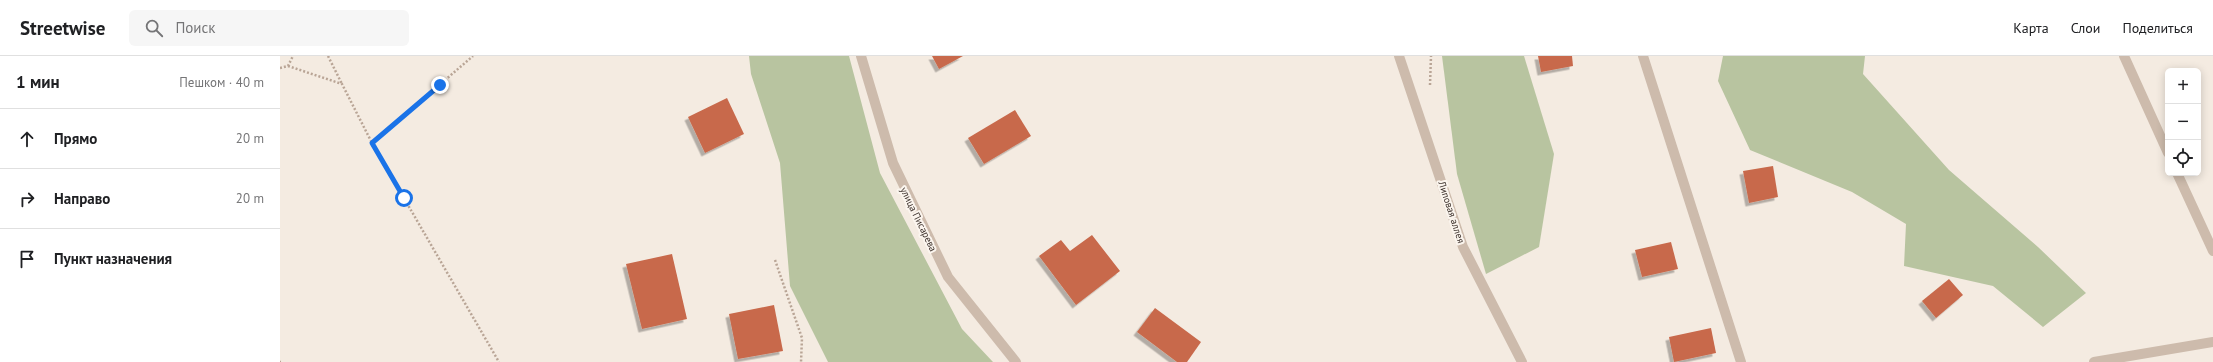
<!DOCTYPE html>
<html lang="ru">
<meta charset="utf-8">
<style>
body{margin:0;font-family:"PT Sans",sans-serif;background:#f6f6f6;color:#202124}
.controls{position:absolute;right:12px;top:12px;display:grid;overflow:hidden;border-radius:6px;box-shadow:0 2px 10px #0003}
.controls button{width:36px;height:36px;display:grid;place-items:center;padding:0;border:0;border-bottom:1px solid #e0e0e0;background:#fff;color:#202124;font:20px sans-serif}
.stop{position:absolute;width:12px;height:12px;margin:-9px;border:3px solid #1a73e8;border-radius:50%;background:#fff}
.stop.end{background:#1a73e8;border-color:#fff;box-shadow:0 1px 4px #0008}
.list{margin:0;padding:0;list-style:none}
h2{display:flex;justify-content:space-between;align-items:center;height:52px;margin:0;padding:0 16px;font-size:17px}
h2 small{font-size:13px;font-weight:400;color:#757577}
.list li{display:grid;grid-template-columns:26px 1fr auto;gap:12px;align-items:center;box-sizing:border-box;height:60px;padding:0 16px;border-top:1px solid #e0e0e0}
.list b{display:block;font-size:15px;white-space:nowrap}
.list em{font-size:13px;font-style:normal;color:#757577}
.icon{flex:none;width:22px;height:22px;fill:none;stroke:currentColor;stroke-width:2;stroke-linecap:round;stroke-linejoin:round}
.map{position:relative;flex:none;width:1933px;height:306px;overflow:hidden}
header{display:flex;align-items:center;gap:24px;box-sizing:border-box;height:56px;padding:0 20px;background:#fff;border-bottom:1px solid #e0e0e0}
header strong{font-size:19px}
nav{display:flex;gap:22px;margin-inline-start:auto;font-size:14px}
.search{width:280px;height:36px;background:#f6f6f6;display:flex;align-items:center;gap:10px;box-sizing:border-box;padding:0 14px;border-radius:6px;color:#757577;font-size:15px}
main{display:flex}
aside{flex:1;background:#fff}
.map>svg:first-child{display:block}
</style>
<header>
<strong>Streetwise</strong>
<div class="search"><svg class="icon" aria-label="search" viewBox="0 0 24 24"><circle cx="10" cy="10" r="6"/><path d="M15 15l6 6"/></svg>Поиск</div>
<nav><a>Карта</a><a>Слои</a><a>Поделиться</a></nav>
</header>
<main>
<aside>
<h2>1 мин<small>Пешком · 40 m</small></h2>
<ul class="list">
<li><svg class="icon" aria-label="ahead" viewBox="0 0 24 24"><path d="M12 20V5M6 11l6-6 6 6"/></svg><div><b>Прямо</b></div><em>20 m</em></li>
<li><svg class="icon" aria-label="right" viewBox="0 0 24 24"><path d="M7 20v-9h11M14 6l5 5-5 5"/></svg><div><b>Направо</b></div><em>20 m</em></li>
<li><svg class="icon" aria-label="arrive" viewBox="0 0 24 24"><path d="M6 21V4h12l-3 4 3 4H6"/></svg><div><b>Пункт назначения</b></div></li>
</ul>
</aside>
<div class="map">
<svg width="1933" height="306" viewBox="0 0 1933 306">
<defs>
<filter id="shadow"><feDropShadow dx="-3.5" dy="3.5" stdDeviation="0" flood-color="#0004"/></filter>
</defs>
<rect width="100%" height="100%" fill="#f4ebe1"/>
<g fill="#b8c4a0">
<path d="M469,0H569L600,117L682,273L713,306H548L510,230L500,107L471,18Z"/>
<path d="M1162,0H1244L1274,98L1259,191L1206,218L1177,118Z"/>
<path d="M1443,0H1585L1583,18L1669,114L1758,191L1806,237L1763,271L1713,230L1624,210L1626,168L1572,136L1470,94L1438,25Z"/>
</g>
<g fill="#c8694b" filter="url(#shadow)">
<path d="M652,0H683L659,13Z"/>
<path d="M1258,0H1292L1293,10L1261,16Z"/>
<path d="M447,42L464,78L425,97L408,61Z"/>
<path d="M735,54L751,80L704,108L688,82Z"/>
<path d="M1493,110L1498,141L1469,147L1463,115Z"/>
<path d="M812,179L840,215L796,249L759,200L781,184L790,195Z"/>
<path d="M1391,186L1398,213L1362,221L1355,194Z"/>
<path d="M392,198L407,263L362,273L346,208Z"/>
<path d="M1669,223L1683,239L1656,262L1642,245Z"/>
<path d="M494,249L503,295L458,303L449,258Z"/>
<path d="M875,252L921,286L907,306H897L857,276Z"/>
<path d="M1431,272L1436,297L1394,306L1389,281Z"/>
</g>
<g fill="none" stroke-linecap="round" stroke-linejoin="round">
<g stroke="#b9a596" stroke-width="2.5" stroke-dasharray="2 2" stroke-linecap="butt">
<path d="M48,0L62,28"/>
<path d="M8,10L62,28L92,87L219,306"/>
<path d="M0,12L8,10L13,0"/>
<path d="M1150,29L1151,0"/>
<path d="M92,87L193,0"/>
<path d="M495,204L522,282L521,306"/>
<path d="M0,306H1"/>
</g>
<g stroke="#cdbbac" stroke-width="10">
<path d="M1363,0L1461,306"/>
<path d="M1844,0L1888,97"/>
<path d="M1897,117L1933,195"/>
<path d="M1814,306L1933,286"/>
</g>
<g stroke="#cdbbac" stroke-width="10">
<path d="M581,0L613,107L668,221L736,306"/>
<path d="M1119,0L1183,191L1242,306"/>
</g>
</g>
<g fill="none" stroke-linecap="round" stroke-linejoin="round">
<path stroke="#1a73e8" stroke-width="5" d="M124,142L92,87L160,29"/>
</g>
<g text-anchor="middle" stroke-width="4" stroke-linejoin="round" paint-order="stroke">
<g font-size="10" fill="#3b302b" stroke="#fbf5ee">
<text transform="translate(1172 156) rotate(72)" y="4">Липовая аллея</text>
<text transform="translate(639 163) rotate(64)" y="4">улица Писарева</text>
</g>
</g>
</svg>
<div class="controls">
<button>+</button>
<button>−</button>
<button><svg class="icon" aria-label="locate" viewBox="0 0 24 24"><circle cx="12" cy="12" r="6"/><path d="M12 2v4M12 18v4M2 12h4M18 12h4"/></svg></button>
</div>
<div class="stop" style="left:124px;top:142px"></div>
<div class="stop end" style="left:160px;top:29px"></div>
</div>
</main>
